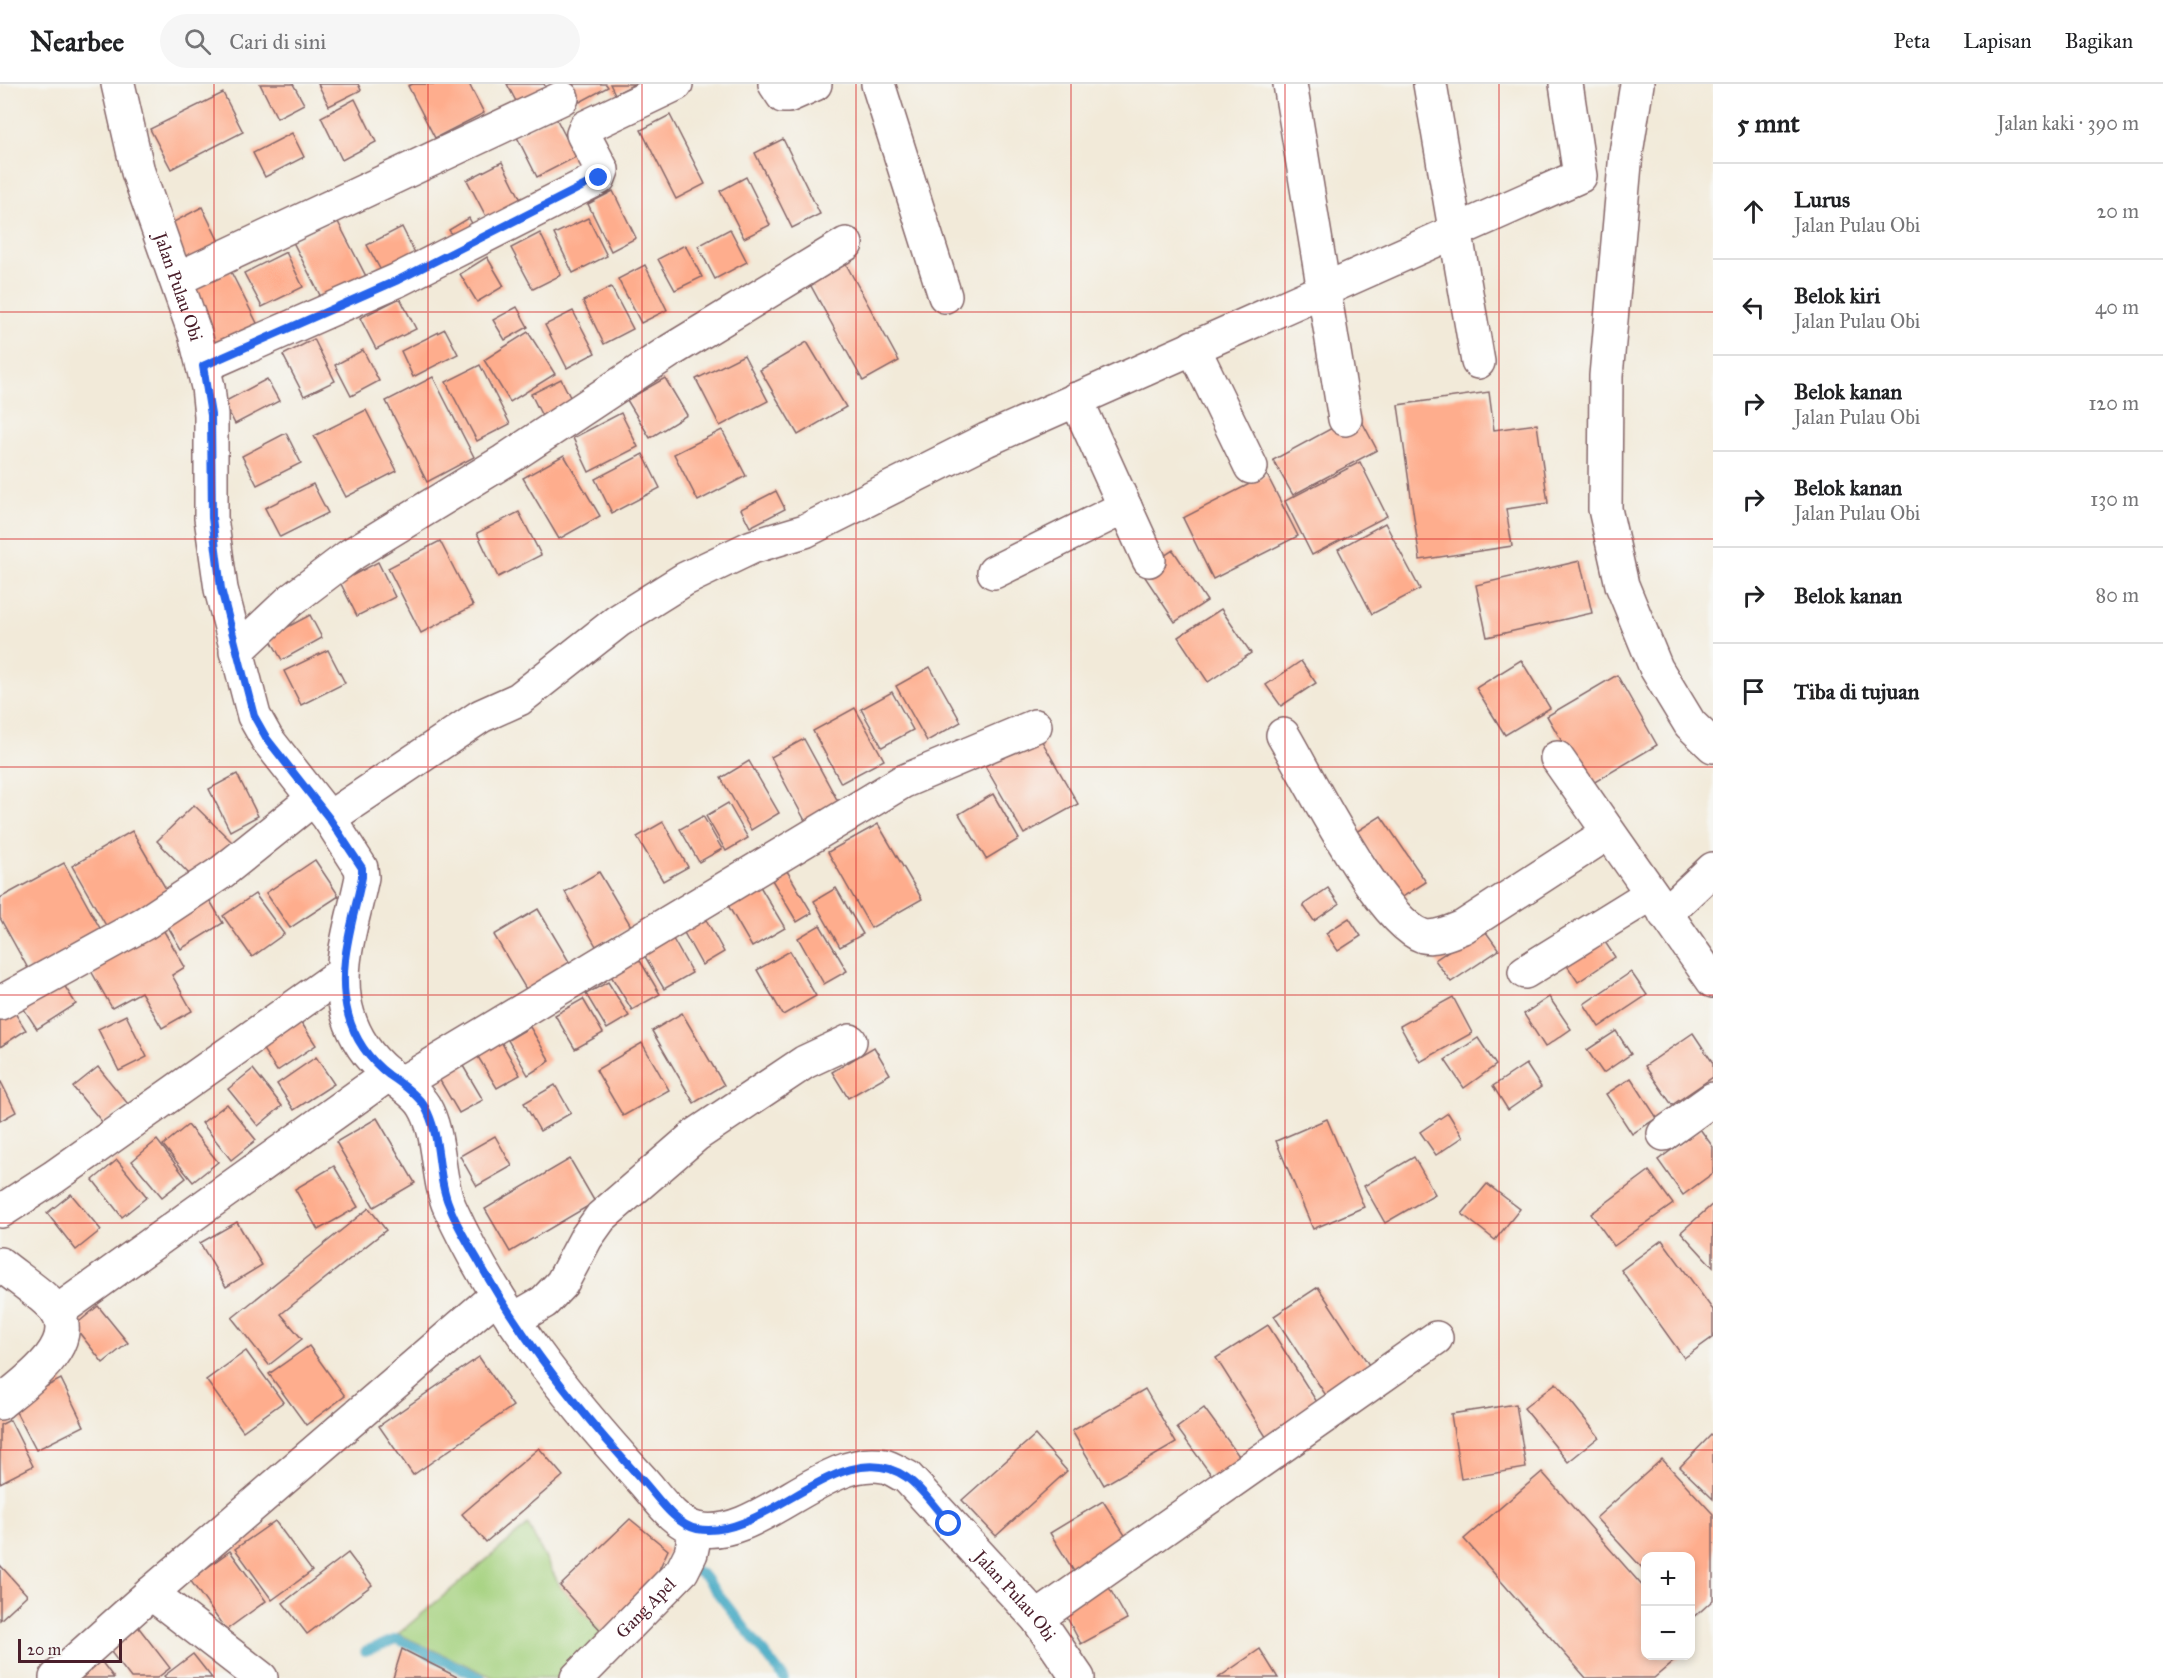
<!DOCTYPE html>
<html lang="id">
<meta charset="utf-8">
<style>
body{margin:0;font-family:"IM FELL Great Primer",serif;background:#f6f6f6;color:#202124}
.controls{position:absolute;right:18px;bottom:18px;display:grid;overflow:hidden;border-radius:12px;box-shadow:0 3px 9px #0003}
.controls button{width:54px;height:54px;display:grid;place-items:center;padding:0;border:0;border-bottom:2px solid #e0e0e0;background:#fff;color:#202124;font:30px sans-serif}
.scale{position:absolute;left:18px;bottom:15px;width:104px;box-sizing:border-box;padding-left:6px;border:3px solid #4a1f2b;border-top:0;font-size:16px;line-height:21px;white-space:nowrap;color:#4a1f2b;-webkit-text-stroke:4px #f6f6f2;paint-order:stroke}
.stop{position:absolute;width:18px;height:18px;margin:-14px;border:4px solid #2563eb;border-radius:50%;background:#fff}
.stop.end{background:#2563eb;border-color:#fff;box-shadow:0 2px 6px #0008}
.list{margin:0;padding:0;list-style:none}
h2{display:flex;justify-content:space-between;align-items:center;height:78px;margin:0;padding:0 24px;font-size:26px}
h2 small{font-size:20px;font-weight:400;color:#757577}
.list li{display:grid;grid-template-columns:39px 1fr auto;gap:18px;align-items:center;box-sizing:border-box;height:96px;padding:0 24px;border-top:2px solid #e0e0e0}
.list b{display:block;font-size:22px;white-space:nowrap}
.list p{margin:0;font-size:20px;white-space:nowrap;color:#757577}
.list em{font-size:20px;font-style:normal;color:#757577}
.icon{flex:none;width:33px;height:33px;fill:none;stroke:currentColor;stroke-width:2;stroke-linecap:round;stroke-linejoin:round}
.map{position:relative;flex:none;width:1713px;height:1594px;overflow:hidden}
header{display:flex;align-items:center;gap:36px;box-sizing:border-box;height:84px;padding:0 30px;background:#fff;border-bottom:2px solid #e0e0e0}
header strong{font-size:28px}
nav{display:flex;gap:33px;margin-inline-start:auto;font-size:21px}
.search{width:420px;height:54px;background:#f6f6f6;display:flex;align-items:center;gap:15px;box-sizing:border-box;padding:0 21px;border-radius:33px;color:#757577;font-size:22px}
main{display:flex}
aside{flex:1;background:#fff}
.map>svg:first-child{display:block}
</style>
<header>
<strong>Nearbee</strong>
<div class="search"><svg class="icon" aria-label="search" viewBox="0 0 24 24"><circle cx="10" cy="10" r="6"/><path d="M15 15l6 6"/></svg>Cari di sini</div>
<nav><a>Peta</a><a>Lapisan</a><a>Bagikan</a></nav>
</header>
<main>
<div class="map">
<svg width="1713" height="1594" viewBox="0 0 1713 1594">
<rect width="100%" height="100%" fill="#f6f6f2"/>
<filter id="ink" filterUnits="userSpaceOnUse"><feTurbulence type="fractalNoise" baseFrequency=".0167" numOctaves="2"/><feDisplacementMap in="SourceGraphic" scale="12" xChannelSelector="R" yChannelSelector="G"/><feConvolveMatrix kernelMatrix="1 2 1 2 8 2 1 2 1" color-interpolation-filters="sRGB"/></filter>
<filter id="wash" filterUnits="userSpaceOnUse"><feTurbulence type="fractalNoise" baseFrequency=".008" numOctaves="4" result="noise"/><feDisplacementMap in="SourceGraphic" scale="24" xChannelSelector="R" yChannelSelector="G"/><feGaussianBlur stdDeviation="1.35" result="paint"/><feColorMatrix in="noise" values="0 0 0 0 0 0 0 0 0 0 0 0 0 0 0 0 0 1.4 0 .05"/><feComposite in="paint" operator="in"/></filter>
<g filter="url(#wash)">
<rect width="100%" height="100%" fill="#f2ead9"/>
<path fill="#a4d17e" stroke="#777854" stroke-width="1.5" d="M528,1441L560,1502L605,1551L562,1594H494L398,1550Z"/>
<g fill="none" stroke-linecap="round" stroke-linejoin="round">
<g stroke="#43a8c3" stroke-width="10">
<path d="M689,1482L704,1492L784,1594"/>
<path d="M365,1567L397,1555L481,1594"/>
</g>
</g>
<g id="blocks">
<g fill="#fead8d">
<path d="M260,0H293L304,20L277,34Z"/>
<path d="M318,0H358L361,6L329,22Z"/>
<path d="M413,0H469L484,29L435,54L408,2Z"/>
<path d="M507,0H544L547,6L518,21Z"/>
<path d="M571,0H606L608,3L580,18Z"/>
<path d="M610,0H635L615,10Z"/>
<path d="M223,9L243,48L171,85L150,45Z"/>
<path d="M355,15L376,58L342,76L321,33Z"/>
<path d="M670,31L705,100L676,115L641,46Z"/>
<path d="M555,32L576,73L537,93L516,51Z"/>
<path d="M292,49L304,73L265,93L253,69Z"/>
<path d="M783,55L820,130L792,144L755,69Z"/>
<path d="M502,78L523,120L489,138L467,96Z"/>
<path d="M746,93L770,141L744,154L720,107Z"/>
<path d="M613,107L636,154L611,167L588,120Z"/>
<path d="M202,123L223,166L189,183L168,141Z"/>
<path d="M469,134L477,149L458,160L449,146Z"/>
<path d="M588,134L607,172L573,189L554,150Z"/>
<path d="M337,136L371,202L327,225L293,158Z"/>
<path d="M402,143L419,177L385,194L367,161Z"/>
<path d="M730,145L747,178L715,195L698,162Z"/>
<path d="M540,149L561,191L533,205L511,164Z"/>
<path d="M685,161L702,193L675,206L658,175Z"/>
<path d="M286,168L303,203L262,223L244,189Z"/>
<path d="M841,171L899,277L863,297L805,191Z"/>
<path d="M487,173L504,202L477,218L460,190Z"/>
<path d="M645,181L667,226L641,239L618,195Z"/>
<path d="M230,186L260,245L215,268L185,209Z"/>
<path d="M611,203L633,245L604,260L583,217Z"/>
<path d="M400,214L416,245L376,265L360,234Z"/>
<path d="M517,223L528,243L505,256L493,236Z"/>
<path d="M573,227L595,269L567,284L545,241Z"/>
<path d="M445,245L458,270L413,293L401,267Z"/>
<path d="M528,248L555,290L510,318L484,276Z"/>
<path d="M314,255L335,297L304,312L283,271Z"/>
<path d="M807,258L846,323L798,351L760,286Z"/>
<path d="M363,266L379,297L351,312L335,281Z"/>
<path d="M744,271L768,317L720,342L696,295Z"/>
<path d="M480,281L510,340L477,357L446,298Z"/>
<path d="M433,293L474,373L427,398L386,317Z"/>
<path d="M665,294L687,331L650,354L627,316Z"/>
<path d="M267,295L279,317L235,340L224,318Z"/>
<path d="M561,295L574,321L544,336L531,310Z"/>
<path d="M1489,308L1494,346L1537,340L1548,419L1506,425L1512,462L1420,476L1398,321Z"/>
<path d="M366,326L397,387L346,413L314,352Z"/>
<path d="M621,329L638,363L589,388L573,354Z"/>
<path d="M1358,330L1377,366L1293,411L1273,376Z"/>
<path d="M722,346L746,392L698,417L674,370Z"/>
<path d="M286,349L301,379L257,401L242,372Z"/>
<path d="M643,370L660,404L612,429L595,395Z"/>
<path d="M564,371L600,432L559,455L523,394Z"/>
<path d="M1360,378L1387,432L1312,471L1285,417Z"/>
<path d="M1267,391L1298,452L1213,495L1183,434Z"/>
<path d="M313,400L328,429L280,453L265,424Z"/>
<path d="M776,407L785,425L750,443L741,425Z"/>
<path d="M519,428L541,471L498,493L477,449Z"/>
<path d="M1385,439L1420,505L1372,530L1338,465Z"/>
<path d="M440,457L473,522L421,549L388,484Z"/>
<path d="M1173,466L1207,517L1175,538L1141,487Z"/>
<path d="M1580,477L1592,529L1487,553L1476,501Z"/>
<path d="M378,478L395,513L357,532L340,498Z"/>
<path d="M1221,525L1251,569L1208,598L1178,553Z"/>
<path d="M310,531L322,554L282,576L269,553Z"/>
<path d="M328,566L345,599L301,621L284,587Z"/>
<path d="M1521,576L1550,624L1505,651L1476,604Z"/>
<path d="M1301,577L1316,599L1281,622L1266,601Z"/>
<path d="M930,583L961,638L927,657L896,602Z"/>
<path d="M1617,591L1657,661L1588,702L1547,632Z"/>
<path d="M892,608L913,646L882,663L861,625Z"/>
<path d="M855,624L884,676L841,699L813,647Z"/>
<path d="M1039,652L1078,720L1024,750L985,682Z"/>
<path d="M804,655L842,725L809,744L771,673Z"/>
<path d="M749,677L779,729L751,746L721,694Z"/>
<path d="M237,690L258,732L230,747L209,705Z"/>
<path d="M993,710L1019,755L986,775L959,730Z"/>
<path d="M728,719L748,754L726,767L706,732Z"/>
<path d="M194,721L232,758L194,795L157,757Z"/>
<path d="M703,732L722,765L699,778L680,745Z"/>
<path d="M1381,732L1426,798L1401,814L1356,748Z"/>
<path d="M663,738L688,783L663,797L637,753Z"/>
<path d="M878,740L922,815L871,844L828,768Z"/>
<path d="M132,747L169,810L108,845L72,782Z"/>
<path d="M315,776L339,812L290,844L266,809Z"/>
<path d="M64,779L102,848L30,888L0,834V814Z"/>
<path d="M787,787L812,829L797,838L772,796Z"/>
<path d="M599,788L631,842L596,862L565,808Z"/>
<path d="M758,799L785,844L752,863L726,818Z"/>
<path d="M836,804L863,850L840,863L814,817Z"/>
<path d="M1328,804L1339,820L1314,837L1303,821Z"/>
<path d="M206,810L223,839L181,865L164,836Z"/>
<path d="M255,810L284,850L252,873L223,832Z"/>
<path d="M538,825L571,881L527,907L494,851Z"/>
<path d="M704,832L724,868L702,881L682,845Z"/>
<path d="M1349,834L1361,852L1338,867L1326,849Z"/>
<path d="M158,837L185,883L172,891L192,927L162,944L141,908L112,924L86,878Z"/>
<path d="M820,841L847,887L824,900L798,854Z"/>
<path d="M1483,844L1499,866L1451,898L1435,876Z"/>
<path d="M669,848L692,889L664,905L640,864Z"/>
<path d="M1601,852L1615,873L1578,898L1564,877Z"/>
<path d="M790,867L816,912L783,931L757,886Z"/>
<path d="M636,870L660,910L632,926L608,887Z"/>
<path d="M1631,888L1647,911L1599,943L1584,920Z"/>
<path d="M59,893L76,920L37,945L20,919Z"/>
<path d="M608,898L629,932L607,945L586,910Z"/>
<path d="M1453,913L1472,949L1420,978L1400,942Z"/>
<path d="M1549,913L1571,945L1545,963L1524,930Z"/>
<path d="M583,915L603,949L575,965L555,931Z"/>
<path d="M9,920L26,946L0,963V925Z"/>
<path d="M682,929L724,1001L694,1019L652,947Z"/>
<path d="M126,931L147,973L119,987L98,945Z"/>
<path d="M299,935L316,961L277,987L260,961Z"/>
<path d="M530,943L550,977L528,991L508,956Z"/>
<path d="M1616,947L1631,970L1603,989L1587,966Z"/>
<path d="M1693,949L1713,979V993L1672,1021L1645,982Z"/>
<path d="M499,954L520,991L497,1004L475,968Z"/>
<path d="M1478,954L1496,981L1464,1004L1445,976Z"/>
<path d="M642,959L669,1006L623,1032L596,986Z"/>
<path d="M874,963L890,990L848,1014L832,988Z"/>
<path d="M456,970L483,1016L459,1029L432,983Z"/>
<path d="M316,973L334,1000L294,1026L277,1000Z"/>
<path d="M1526,980L1541,1003L1508,1026L1493,1002Z"/>
<path d="M98,983L128,1020L103,1039L73,1003Z"/>
<path d="M253,985L282,1022L258,1042L228,1005Z"/>
<path d="M1631,994L1657,1034L1632,1050L1606,1010Z"/>
<path d="M0,996L16,1028L0,1037Z"/>
<path d="M555,1001L571,1029L540,1047L524,1019Z"/>
<path d="M227,1020L256,1056L231,1076L202,1039Z"/>
<path d="M1448,1029L1463,1053L1436,1071L1420,1048Z"/>
<path d="M377,1034L415,1099L374,1123L336,1058Z"/>
<path d="M1327,1035L1364,1123L1313,1145L1276,1057Z"/>
<path d="M188,1041L218,1078L193,1098L163,1061Z"/>
<path d="M1700,1045L1713,1063V1089L1683,1111L1658,1076Z"/>
<path d="M495,1052L512,1082L477,1102L460,1072Z"/>
<path d="M157,1056L186,1094L162,1113L132,1077Z"/>
<path d="M1414,1073L1435,1110L1385,1139L1364,1102Z"/>
<path d="M570,1075L595,1118L510,1168L485,1125Z"/>
<path d="M117,1076L147,1113L122,1133L93,1096Z"/>
<path d="M334,1082L358,1123L318,1146L295,1105Z"/>
<path d="M1649,1087L1673,1120L1614,1162L1591,1130Z"/>
<path d="M1487,1100L1520,1125L1495,1156L1462,1130Z"/>
<path d="M71,1110L101,1146L76,1166L47,1129Z"/>
<path d="M1713,1120V1183L1681,1148Z"/>
<path d="M369,1124L386,1146L281,1230L302,1255L269,1281L232,1234Z"/>
<path d="M237,1138L262,1181L226,1203L200,1159Z"/>
<path d="M1662,1156L1713,1226V1253L1684,1274L1621,1186Z"/>
<path d="M1318,1203L1371,1284L1327,1313L1274,1232Z"/>
<path d="M98,1222L128,1259L103,1279L74,1242Z"/>
<path d="M1268,1241L1322,1326L1270,1359L1216,1274Z"/>
<path d="M309,1262L345,1312L306,1341L269,1290Z"/>
<path d="M246,1267L283,1318L243,1347L206,1296Z"/>
<path d="M479,1273L513,1322L413,1391L379,1342Z"/>
<path d="M61,1295L84,1342L36,1366L12,1320Z"/>
<path d="M1556,1299L1599,1353L1568,1378L1524,1324Z"/>
<path d="M1145,1305L1176,1359L1104,1401L1072,1347Z"/>
<path d="M1516,1320L1526,1384L1461,1395L1451,1330Z"/>
<path d="M1204,1324L1242,1376L1215,1396L1177,1344Z"/>
<path d="M10,1336L33,1382L0,1399V1341Z"/>
<path d="M1035,1351L1067,1387L996,1452L962,1416Z"/>
<path d="M1711,1351L1713,1353V1415L1680,1383Z"/>
<path d="M539,1364L563,1392L486,1458L462,1430Z"/>
<path d="M1662,1375L1713,1430V1516L1690,1537V1472H1646V1488L1596,1434Z"/>
<path d="M1542,1388L1646,1506V1572H1680L1654,1594H1586L1464,1455Z"/>
<path d="M1103,1417L1128,1456L1075,1489L1050,1449Z"/>
<path d="M630,1435L668,1466L651,1503L605,1551L560,1502Z"/>
<path d="M275,1437L312,1487L272,1516L235,1465Z"/>
<path d="M230,1467L266,1517L226,1546L190,1496Z"/>
<path d="M348,1469L372,1501L307,1550L283,1519Z"/>
<path d="M0,1481L27,1511L0,1536Z"/>
<path d="M1107,1500L1127,1535L1081,1560L1062,1524Z"/>
<path d="M136,1540L170,1584L157,1594H131L107,1563Z"/>
<path d="M402,1565L459,1594H393Z"/>
<path d="M1260,1565L1278,1594H1218Z"/>
<path d="M193,1570L212,1594H166L164,1592Z"/>
<path d="M98,1573L114,1594H71Z"/>
</g>
</g>
</g>
<g filter="url(#ink)">
<use href="#blocks" fill-opacity="0" stroke="#856668" stroke-width="1.5"/>
<g fill="none" stroke-linecap="round" stroke-linejoin="round">
<g stroke="#856668" stroke-width="36">
<g id="minor">
<path id="s1" d="M118,0L138,88L195,250L208,303L211,331V434L221,505L254,632L267,655L329,734L361,784L362,793C353,839 334,885 348,931C355,954 369,974 387,989C399,999 416,1009 424,1022C442,1052 436,1094 450,1124C496,1225 567,1314 641,1395C656,1411 674,1440 697,1445C755,1459 825,1370 884,1382C892,1384 900,1390 907,1393L1037,1534L1078,1594"/>
<path d="M775,0L783,12H788L815,0"/>
<path d="M878,0L945,212"/>
<path d="M1290,0L1345,335"/>
<path d="M1430,0L1478,278"/>
<path d="M1637,0L1626,69L1606,292L1605,425L1622,501L1656,584L1690,640L1713,662"/>
<path d="M177,195L562,14"/>
<path d="M1193,263L1251,383"/>
<path d="M203,282L398,196L599,94L602,86L583,50L586,43L676,0"/>
<path d="M1076,315L1149,476"/>
<path d="M994,488L1125,423"/>
<path d="M236,568L290,517L352,470L504,377L670,267L846,160"/>
<path d="M1283,651C1308,693 1380,838 1423,852C1436,855 1451,848 1463,843L1608,749"/>
<path d="M1557,674L1713,897"/>
<path d="M329,734L481,632L519,615L618,537L685,495L752,463L805,447L986,356L1580,92L1566,0"/>
<path d="M1665,830L1713,785"/>
<path d="M1525,888L1651,810"/>
<path d="M0,919L145,839L222,788L313,715"/>
<path d="M402,999L902,698L1035,642"/>
<path d="M1664,1050L1713,1015"/>
<path d="M1,1127L54,1093L341,890"/>
<path d="M0,1180C14,1192 48,1214 57,1228C80,1262 21,1301 0,1319"/>
<path d="M57,1228L389,990"/>
<path d="M513,1236L544,1218L562,1199L586,1154L601,1133L696,1051L805,978L850,957"/>
<path d="M151,1509L261,1594"/>
<path d="M1037,1534L1436,1254"/>
<path d="M56,1594L151,1509L497,1211"/>
<path id="s2" d="M577,1594L682,1487L691,1469L696,1445"/>
</g>
</g>
<use href="#minor" stroke="#fff" stroke-width="33"/>
</g>
</g>
<g fill="none" stroke-linecap="round" stroke-linejoin="round" filter="url(#ink)">
<path stroke="#2563eb" stroke-width="8" d="M599,94L398,196L203,282L211,331L212,434L221,505L254,632L267,655L329,734L362,784V793C353,839 336,883 348,930C354,954 369,976 389,991C401,999 417,1010 425,1023C442,1053 436,1090 449,1121C456,1141 468,1159 479,1178C523,1258 581,1329 642,1396C657,1412 675,1441 697,1445C765,1458 842,1348 906,1393C922,1404 936,1425 949,1440"/>
</g>
<path fill="none" stroke="#d62828" stroke-width="1.5" stroke-opacity="0.55" d="M214,0V1594M428,0V1594M642,0V1594M856,0V1594M1071,0V1594M1285,0V1594M1499,0V1594M0,228H1713M0,455H1713M0,683H1713M0,911H1713M0,1139H1713M0,1366H1713"/>
<g text-anchor="middle" stroke-width="6" stroke-linejoin="round" paint-order="stroke">
<g font-size="18" fill="#4a1f2b" stroke="#f6f6f2">
<text dy="6" stroke="none"><textPath href="#s1" startOffset="212">Jalan Pulau Obi</textPath></text>
<text dy="6" stroke="none"><textPath href="#s1" startOffset="2010">Jalan Pulau Obi</textPath></text>
<text dy="6" stroke="none"><textPath href="#s2" startOffset="98">Gang Apel</textPath></text>
</g>
</g>
</svg>
<div class="controls">
<button>+</button>
<button>−</button>
</div>
<div class="scale">20 m</div>
<div class="stop" style="left:949px;top:1440px"></div>
<div class="stop end" style="left:599px;top:94px"></div>
</div>
<aside>
<h2>5 mnt<small>Jalan kaki · 390 m</small></h2>
<ul class="list">
<li><svg class="icon" aria-label="ahead" viewBox="0 0 24 24"><path d="M12 20V5M6 11l6-6 6 6"/></svg><div><b>Lurus</b><p>Jalan Pulau Obi</p></div><em>20 m</em></li>
<li><svg class="icon" aria-label="left" viewBox="0 0 24 24"><path d="M17 20v-9H6M10 6l-5 5 5 5"/></svg><div><b>Belok kiri</b><p>Jalan Pulau Obi</p></div><em>40 m</em></li>
<li><svg class="icon" aria-label="right" viewBox="0 0 24 24"><path d="M7 20v-9h11M14 6l5 5-5 5"/></svg><div><b>Belok kanan</b><p>Jalan Pulau Obi</p></div><em>120 m</em></li>
<li><svg class="icon" aria-label="right" viewBox="0 0 24 24"><path d="M7 20v-9h11M14 6l5 5-5 5"/></svg><div><b>Belok kanan</b><p>Jalan Pulau Obi</p></div><em>130 m</em></li>
<li><svg class="icon" aria-label="right" viewBox="0 0 24 24"><path d="M7 20v-9h11M14 6l5 5-5 5"/></svg><div><b>Belok kanan</b></div><em>80 m</em></li>
<li><svg class="icon" aria-label="arrive" viewBox="0 0 24 24"><path d="M6 21V4h12l-3 4 3 4H6"/></svg><div><b>Tiba di tujuan</b></div></li>
</ul>
</aside>
</main>
